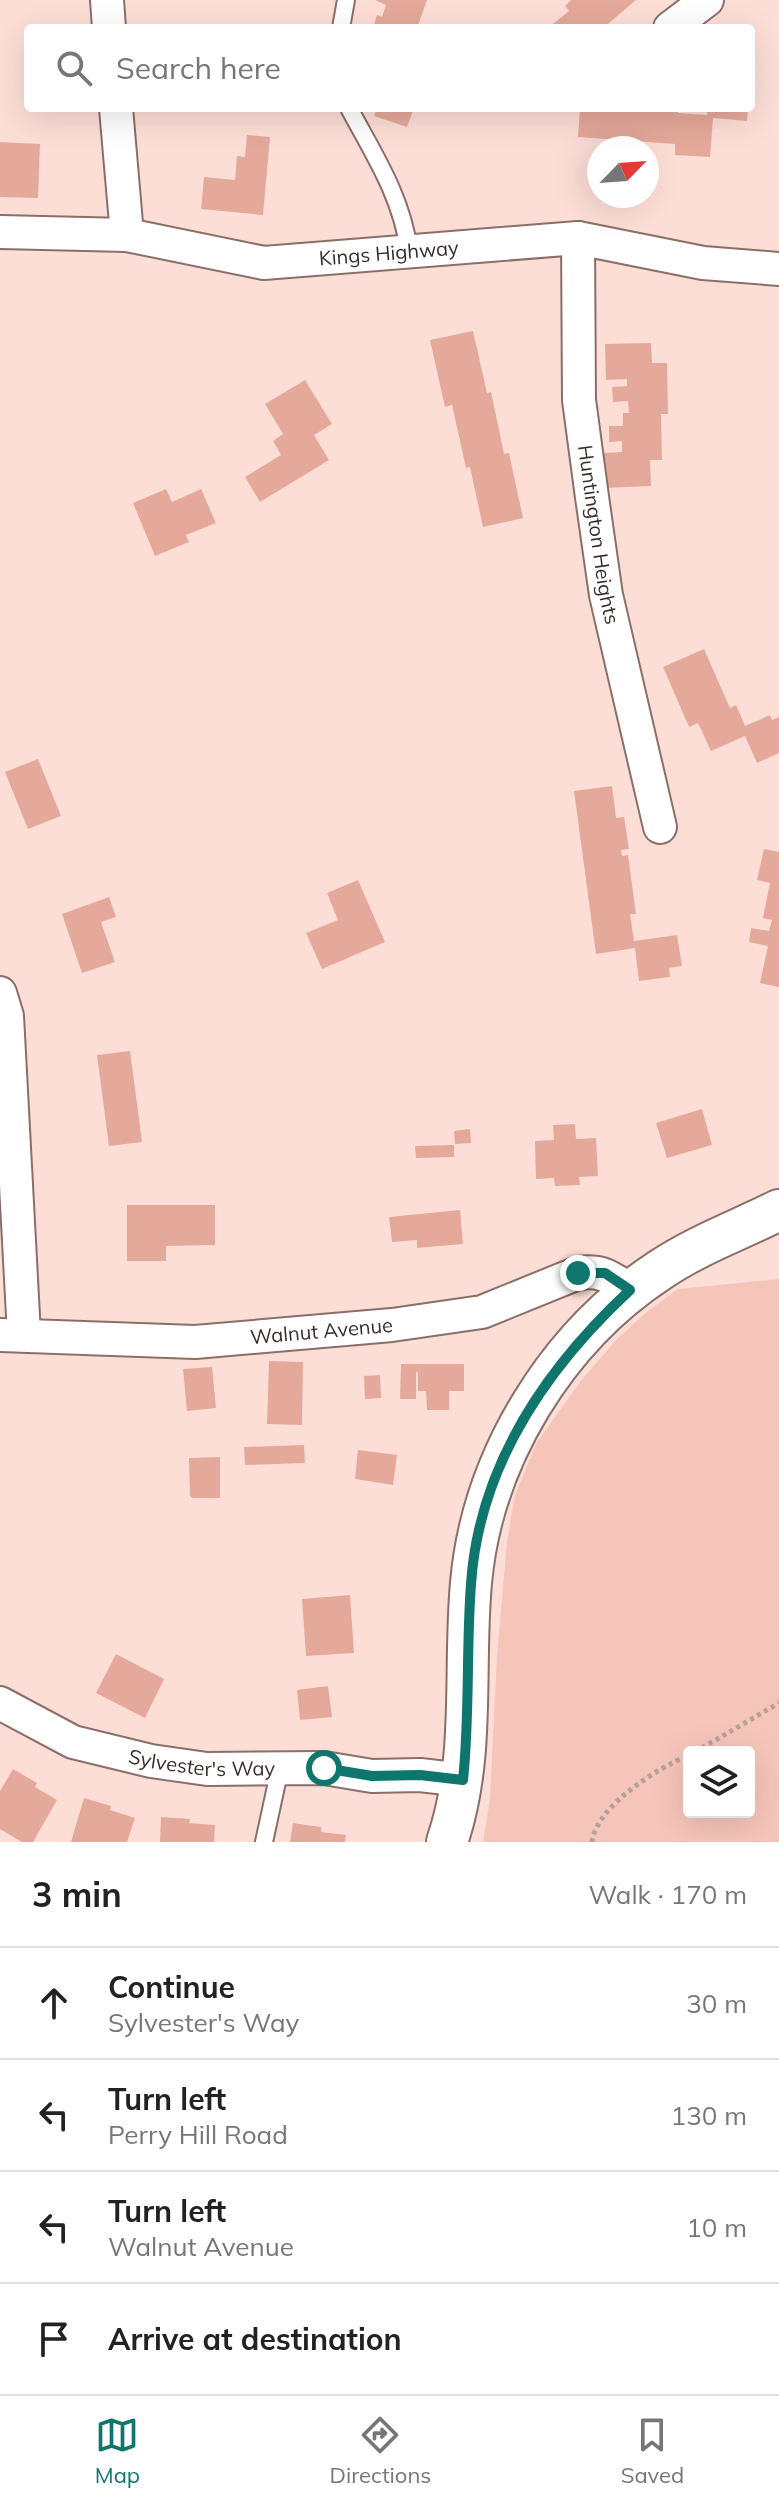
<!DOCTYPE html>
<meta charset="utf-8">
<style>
body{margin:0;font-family:Mulish,sans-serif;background:#f6f6f6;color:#222}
.controls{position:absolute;right:24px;bottom:24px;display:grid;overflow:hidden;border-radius:8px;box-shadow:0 8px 32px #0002}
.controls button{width:72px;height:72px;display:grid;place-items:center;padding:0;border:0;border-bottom:2px solid #e0e0e0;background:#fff;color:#222;font:40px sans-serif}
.compass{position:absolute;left:587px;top:136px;width:72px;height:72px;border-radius:50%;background:#fff;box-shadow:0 8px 32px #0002;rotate:65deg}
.stop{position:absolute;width:24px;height:24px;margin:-18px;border:6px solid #0f766e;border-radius:50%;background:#fff}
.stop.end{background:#0f766e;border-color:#fff;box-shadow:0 2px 8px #0008}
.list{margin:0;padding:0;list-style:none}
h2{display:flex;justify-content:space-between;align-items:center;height:104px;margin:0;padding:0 32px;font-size:34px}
h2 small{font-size:26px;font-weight:400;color:#767676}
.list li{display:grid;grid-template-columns:52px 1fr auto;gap:24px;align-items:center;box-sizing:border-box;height:112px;padding:0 32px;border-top:2px solid #e0e0e0}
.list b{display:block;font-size:30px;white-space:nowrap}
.list p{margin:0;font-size:26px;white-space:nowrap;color:#767676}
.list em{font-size:26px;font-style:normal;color:#767676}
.icon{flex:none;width:44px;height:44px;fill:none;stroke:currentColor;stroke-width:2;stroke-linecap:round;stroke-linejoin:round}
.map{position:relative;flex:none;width:779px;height:1842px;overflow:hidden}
.search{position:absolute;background:#fff;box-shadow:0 8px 32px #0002;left:24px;right:24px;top:24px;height:88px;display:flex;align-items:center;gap:20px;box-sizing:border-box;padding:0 28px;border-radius:8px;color:#767676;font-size:30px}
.sheet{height:552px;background:#fff}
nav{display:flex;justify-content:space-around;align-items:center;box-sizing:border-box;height:112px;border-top:2px solid #e0e0e0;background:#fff;font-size:22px;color:#767676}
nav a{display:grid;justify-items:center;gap:4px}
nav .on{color:#0f766e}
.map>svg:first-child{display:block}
</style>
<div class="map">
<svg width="779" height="1842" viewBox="0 0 779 1842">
<rect width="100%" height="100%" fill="#fdded7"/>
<path fill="#f6c5ba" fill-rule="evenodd" d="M779,1279V1842H483L490,1799L497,1656L507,1542L515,1495L537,1442L583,1378L617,1339L648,1311L678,1289ZM689,1752H749V1812H689Z"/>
<g fill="#e5a99b">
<path d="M375,0H427L417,28H373L377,15L382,17L386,5Z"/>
<path d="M571,0H636L603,28H548L569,11L565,6Z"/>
<path d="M377,108H414L407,127L374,116Z"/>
<path d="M580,108H678V113L707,115L708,108H748L747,121L713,118L710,157L675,155V144L578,137Z"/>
<path d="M247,135L270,137L263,215L201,209L204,177L235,180L237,156L245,157Z"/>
<path d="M0,142L40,144L38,198L0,197Z"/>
<path d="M473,331L487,393L491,392L504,454L509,453L523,518L483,527L470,467L466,468L452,405L445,407L430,340Z"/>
<path d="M651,343L652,363H667L668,414H661L662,460H650L651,486L605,488L604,453L622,452V441L609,442V426H623V413H629L628,401L613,402L612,387L627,386V379L606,380L605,344Z"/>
<path d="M305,380L332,424L314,435L329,460L260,502L245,477L281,455L273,441L283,434L265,404Z"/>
<path d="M166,489L172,502L201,489L216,523L186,535L189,542L155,556L133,503Z"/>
<path d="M704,649L730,708L736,705L745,726L770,715L772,720L779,717V753L757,763L745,736L711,751L698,723L689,727L663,667Z"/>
<path d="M38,759L61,816L28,829L5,772Z"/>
<path d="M612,786L616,818L624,817L629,849L621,850L622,856L628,855L636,914H630L634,941L677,935L682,966L669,968L670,977L639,981L635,948L596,954L574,791Z"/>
<path d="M764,849L779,852V987L760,983L768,946L749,942L751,928L769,931L772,920L763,918L770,883L757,880Z"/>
<path d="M358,880L385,942L322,969L306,933L338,920L327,893Z"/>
<path d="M109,897L116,917L101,922L115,962L82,973L62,914Z"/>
<path d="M130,1051L142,1142L109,1146L97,1055Z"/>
<path d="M702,1109L712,1145L667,1158L656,1123Z"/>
<path d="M575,1124L576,1139L596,1138L598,1176L579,1177L580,1185L555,1186L554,1178L536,1179L535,1141L554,1140L553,1125Z"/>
<path d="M470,1129L471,1143L455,1144L454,1131Z"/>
<path d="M454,1145V1157L416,1158L415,1146Z"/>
<path d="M127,1205H215V1245L166,1246V1261H127Z"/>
<path d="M460,1210L463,1244L417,1248V1240L392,1242L389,1217Z"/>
<path d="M269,1361L303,1362L302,1425L267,1424Z"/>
<path d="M401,1364H464V1391H449V1410H427L426,1391H418V1373L416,1371V1399H400Z"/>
<path d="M212,1367L216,1408L187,1411L183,1369Z"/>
<path d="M380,1375L381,1398L365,1399L364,1376Z"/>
<path d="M304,1445L305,1463L245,1465L244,1447Z"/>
<path d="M358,1450L397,1455L393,1485L355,1479Z"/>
<path d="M220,1457V1498H192L190,1495L189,1458Z"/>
<path d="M350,1595L354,1653L306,1656L302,1599Z"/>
<path d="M116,1654L164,1679L145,1718L96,1693Z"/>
<path d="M328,1686L332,1717L300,1720L297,1690Z"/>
<path d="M13,1769L37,1783L35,1787L57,1800L33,1842H22L0,1829V1791Z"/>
<path d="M84,1798L111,1806L110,1810L135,1818L127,1842H71Z"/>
<path d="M161,1817L190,1819L189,1823L215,1825L214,1842H160Z"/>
<path d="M293,1823L321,1827V1832L346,1835L345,1842H290Z"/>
</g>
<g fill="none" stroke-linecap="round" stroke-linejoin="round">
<g stroke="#8a6f69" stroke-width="20">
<g id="service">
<path d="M341,28L346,0"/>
<path d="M349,108C374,155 402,197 409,251"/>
<path d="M264,1842L280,1768"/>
</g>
</g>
<g stroke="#8a6f69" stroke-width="36">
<g id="minor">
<path d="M107,0L109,28"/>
<path d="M670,28L707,0"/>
<path d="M116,108L127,235"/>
<path id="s1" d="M0,232L127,235L264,263L578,238L703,263L779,269"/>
<path id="s2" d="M578,238L579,400L592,497L606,595L660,827"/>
<path d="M0,993L7,1016L24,1335"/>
<path id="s3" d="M0,1335L195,1342L392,1325L482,1312L578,1273C603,1270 610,1277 630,1290"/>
<path id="s4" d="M0,1703L73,1742L151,1761L207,1769L324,1768L372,1776L420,1775L463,1780"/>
</g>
</g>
<g stroke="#8a6f69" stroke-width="44">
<path id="tertiary" d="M447,1842C476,1757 463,1670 471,1583C482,1459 556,1338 660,1270C697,1245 739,1230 779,1210"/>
</g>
<g stroke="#b8a09b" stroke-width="5" stroke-dasharray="4 4" stroke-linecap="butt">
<path d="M695,1752L779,1703"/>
<path d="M592,1842C597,1805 658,1768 689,1755"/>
</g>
<use href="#service" stroke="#fff" stroke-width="16"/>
<use href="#minor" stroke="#fff" stroke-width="32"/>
<use href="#tertiary" stroke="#fff" stroke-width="40"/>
</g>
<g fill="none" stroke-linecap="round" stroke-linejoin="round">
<path stroke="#0f766e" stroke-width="10" d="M324,1768L372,1776L420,1775L463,1780C470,1715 466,1650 471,1584C479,1466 545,1369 630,1290L605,1273H578"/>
</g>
<g text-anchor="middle" stroke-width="6" stroke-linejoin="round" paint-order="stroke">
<g font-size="20" fill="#382d2a" stroke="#fff">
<text dy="7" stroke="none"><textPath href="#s1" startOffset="392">Kings Highway</textPath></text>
<text dy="7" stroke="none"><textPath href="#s2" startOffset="298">Huntington Heights</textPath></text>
<text dy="7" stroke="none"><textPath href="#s3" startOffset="322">Walnut Avenue</textPath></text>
<text dy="7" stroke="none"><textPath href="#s4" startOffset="214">Sylvester's Way</textPath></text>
</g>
</g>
</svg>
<div class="controls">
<button><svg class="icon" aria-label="layers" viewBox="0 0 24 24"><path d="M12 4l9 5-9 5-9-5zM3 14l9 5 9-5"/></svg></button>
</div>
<svg class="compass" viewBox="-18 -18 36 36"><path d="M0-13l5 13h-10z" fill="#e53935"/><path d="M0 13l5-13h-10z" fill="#767676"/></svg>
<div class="stop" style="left:324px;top:1768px"></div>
<div class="stop end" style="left:578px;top:1273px"></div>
<div class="search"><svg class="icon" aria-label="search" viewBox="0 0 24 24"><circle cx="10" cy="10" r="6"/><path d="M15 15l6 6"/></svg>Search here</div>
</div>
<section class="sheet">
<h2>3 min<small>Walk · 170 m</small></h2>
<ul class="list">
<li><svg class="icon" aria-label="ahead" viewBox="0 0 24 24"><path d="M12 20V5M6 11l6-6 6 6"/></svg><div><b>Continue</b><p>Sylvester's Way</p></div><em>30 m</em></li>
<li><svg class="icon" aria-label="left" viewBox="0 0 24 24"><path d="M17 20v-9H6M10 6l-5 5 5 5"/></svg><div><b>Turn left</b><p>Perry Hill Road</p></div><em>130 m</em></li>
<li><svg class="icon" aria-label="left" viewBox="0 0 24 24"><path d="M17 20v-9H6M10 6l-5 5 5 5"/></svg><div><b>Turn left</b><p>Walnut Avenue</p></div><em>10 m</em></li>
<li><svg class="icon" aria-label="arrive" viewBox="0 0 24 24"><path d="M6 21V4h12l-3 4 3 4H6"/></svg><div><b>Arrive at destination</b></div></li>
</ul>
</section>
<nav>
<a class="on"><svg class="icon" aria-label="map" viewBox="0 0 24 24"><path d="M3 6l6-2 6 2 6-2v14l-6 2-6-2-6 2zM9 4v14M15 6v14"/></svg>Map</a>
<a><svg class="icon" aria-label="directions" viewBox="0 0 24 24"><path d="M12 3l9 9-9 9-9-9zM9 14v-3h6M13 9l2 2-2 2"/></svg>Directions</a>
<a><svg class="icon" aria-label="saved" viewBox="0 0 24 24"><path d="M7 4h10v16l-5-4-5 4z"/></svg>Saved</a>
</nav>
